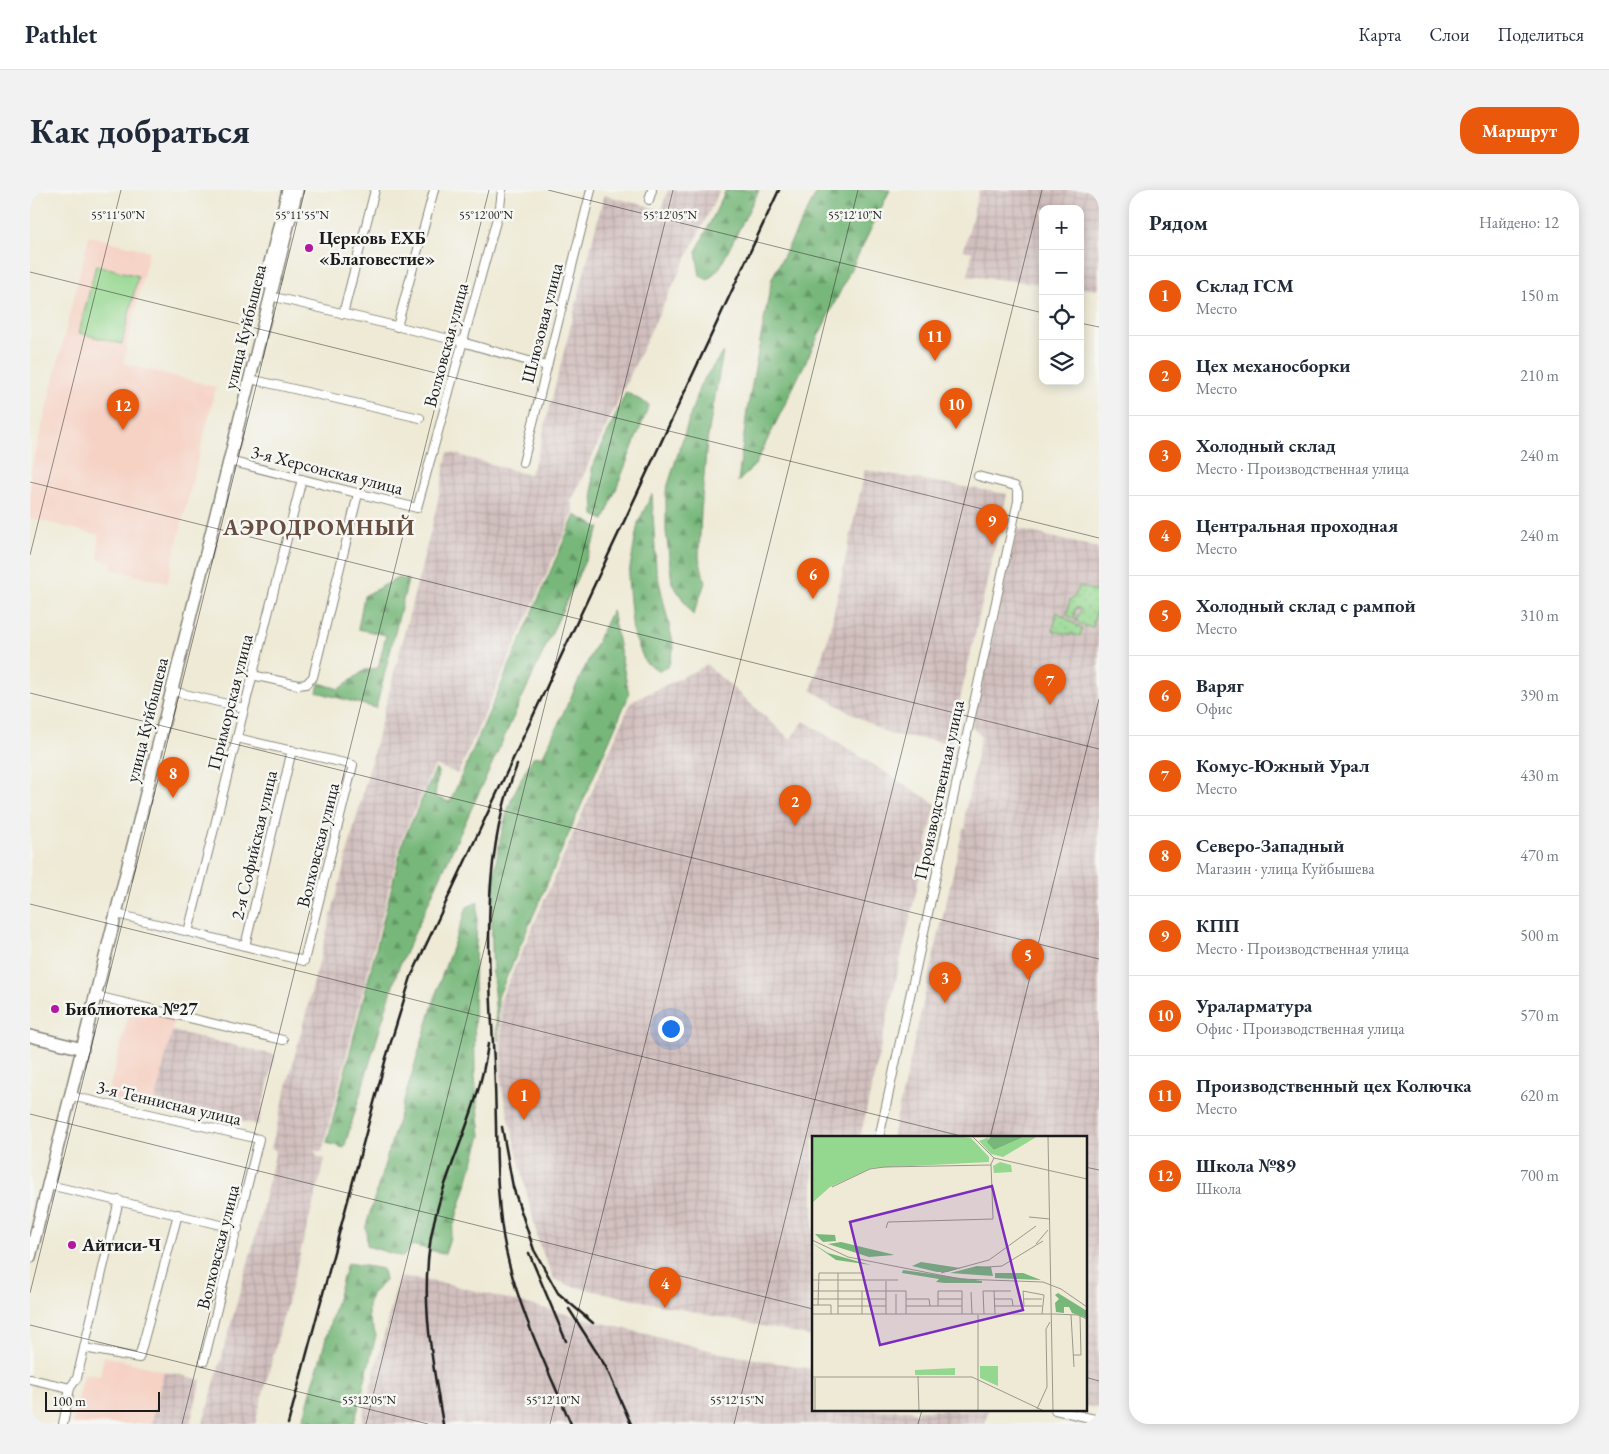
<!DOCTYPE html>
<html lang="ru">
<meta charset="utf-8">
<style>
body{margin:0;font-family:"EB Garamond",serif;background:#f2f2f3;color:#1f2937}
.controls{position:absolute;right:15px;top:15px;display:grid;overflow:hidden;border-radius:10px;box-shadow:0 2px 12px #0003}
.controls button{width:45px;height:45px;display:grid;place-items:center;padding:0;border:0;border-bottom:1px solid #e0e1e3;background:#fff;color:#1f2937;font:25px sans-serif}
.scale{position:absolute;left:15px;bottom:12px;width:115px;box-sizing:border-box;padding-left:5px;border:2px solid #1c1c1c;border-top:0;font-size:14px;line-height:18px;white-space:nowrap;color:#1c1c1c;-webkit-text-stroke:4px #f6f6f2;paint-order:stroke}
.you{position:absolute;left:640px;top:838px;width:18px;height:18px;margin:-12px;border:4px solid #fff;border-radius:50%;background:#1a73e8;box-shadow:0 0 0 8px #1a73e833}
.badge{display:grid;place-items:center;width:32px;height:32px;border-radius:50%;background:#ea580c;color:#fff;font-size:16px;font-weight:700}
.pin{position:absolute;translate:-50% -41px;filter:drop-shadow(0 1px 2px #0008)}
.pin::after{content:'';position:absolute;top:26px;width:18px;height:15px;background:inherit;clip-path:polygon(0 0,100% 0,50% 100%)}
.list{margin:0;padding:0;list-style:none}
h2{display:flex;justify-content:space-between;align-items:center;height:65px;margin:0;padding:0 20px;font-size:21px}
h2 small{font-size:16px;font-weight:400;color:#747a83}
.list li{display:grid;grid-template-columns:32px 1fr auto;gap:15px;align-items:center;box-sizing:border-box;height:80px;padding:0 20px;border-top:1px solid #e0e1e3}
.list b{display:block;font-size:19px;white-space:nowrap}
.list p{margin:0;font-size:16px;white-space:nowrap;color:#747a83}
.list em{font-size:16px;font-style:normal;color:#747a83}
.icon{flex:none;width:28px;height:28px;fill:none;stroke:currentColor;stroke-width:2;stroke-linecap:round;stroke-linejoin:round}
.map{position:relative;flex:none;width:1069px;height:1234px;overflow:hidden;border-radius:20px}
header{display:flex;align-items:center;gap:30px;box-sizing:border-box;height:70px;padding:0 25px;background:#fff;border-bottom:1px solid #e0e1e3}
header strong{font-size:24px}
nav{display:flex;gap:28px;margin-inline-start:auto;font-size:18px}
.intro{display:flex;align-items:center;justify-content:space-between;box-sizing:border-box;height:120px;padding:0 30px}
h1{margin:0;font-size:35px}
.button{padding:12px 22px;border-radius:20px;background:#ea580c;color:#fff;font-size:18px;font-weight:700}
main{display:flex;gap:30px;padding:0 30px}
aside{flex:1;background:#fff;border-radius:20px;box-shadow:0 2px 12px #0003}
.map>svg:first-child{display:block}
</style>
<header>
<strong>Pathlet</strong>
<nav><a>Карта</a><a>Слои</a><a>Поделиться</a></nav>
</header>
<div class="intro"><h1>Как добраться</h1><a class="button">Маршрут</a></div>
<main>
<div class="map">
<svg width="1069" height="1234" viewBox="0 0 1069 1234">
<defs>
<pattern id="industrial-grid" width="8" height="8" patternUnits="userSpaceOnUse" patternTransform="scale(1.25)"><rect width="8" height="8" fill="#d1bfbe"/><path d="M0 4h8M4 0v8" fill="none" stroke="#b3a4a3"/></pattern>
<pattern id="grass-dots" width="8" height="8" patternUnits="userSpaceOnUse" patternTransform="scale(1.25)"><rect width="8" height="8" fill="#94d78f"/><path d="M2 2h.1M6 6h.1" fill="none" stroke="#7fb87b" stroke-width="1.8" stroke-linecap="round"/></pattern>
<pattern id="forest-firs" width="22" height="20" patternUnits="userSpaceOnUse" patternTransform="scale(1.25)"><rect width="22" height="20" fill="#77b87a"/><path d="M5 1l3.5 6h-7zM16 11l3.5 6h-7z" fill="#619563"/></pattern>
</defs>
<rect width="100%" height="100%" fill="#f6f6f2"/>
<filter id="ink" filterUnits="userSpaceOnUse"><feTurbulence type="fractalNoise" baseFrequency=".02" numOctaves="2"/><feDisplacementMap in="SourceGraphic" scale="10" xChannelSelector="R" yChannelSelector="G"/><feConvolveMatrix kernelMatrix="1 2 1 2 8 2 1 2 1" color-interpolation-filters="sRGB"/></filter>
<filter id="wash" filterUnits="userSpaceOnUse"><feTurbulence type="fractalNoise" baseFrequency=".0096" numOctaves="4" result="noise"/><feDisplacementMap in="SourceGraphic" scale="20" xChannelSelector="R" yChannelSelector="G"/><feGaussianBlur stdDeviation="1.12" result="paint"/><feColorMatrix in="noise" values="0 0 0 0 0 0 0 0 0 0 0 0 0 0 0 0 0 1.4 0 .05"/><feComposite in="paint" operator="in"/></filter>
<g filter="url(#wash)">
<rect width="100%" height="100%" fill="#eeead5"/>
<g fill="#f6d2c4">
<path d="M59,46L119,61L93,173L186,197L137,393L81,379L82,373L68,369V345L0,328V284Z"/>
<path d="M100,818L145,829L123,918L77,908Z"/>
<path d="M74,1166L134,1181L121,1234H42L54,1184L70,1186Z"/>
</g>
<g fill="url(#industrial-grid)">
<path d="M638,0H690L622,138L541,312L544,322L428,584L405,575L372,648L292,962L284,960L288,967L295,969L225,1234H173L225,1048L246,960L241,958L404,328L418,262L499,285L507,267L574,5L631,20Z"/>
<path d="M949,0H1069V100L1050,98V19H1013V94L938,86L942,62L934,60Z"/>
<path d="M835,280L977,304L920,553L858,544L781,500L798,448Z"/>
<path d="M987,339L1069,358V1219L1055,1216V948H862L933,639L936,638L935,623L951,546L942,537Z"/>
<path d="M677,475L760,549L774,531L906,614L830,948H783V1147L541,1096L524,1089L509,1054L471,896L470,811L601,512Z"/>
<path d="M142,841L245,865L228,935L125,910Z"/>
<path d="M369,1087L414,1093L691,1163L783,1179V1220H880L886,1224L888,1220H958L955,1234H331Z"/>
<path d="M134,1181L171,1190L160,1234H121Z"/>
</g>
<g fill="url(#grass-dots)" stroke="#587a56">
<path d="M1049,396L1066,401L1069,404L1063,437L1053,436L1046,431L1051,419L1045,418L1044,429L1037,425L1040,409L1044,408Z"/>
<path d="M1027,422L1052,439L1050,446L1023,441Z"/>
</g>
<g fill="url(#forest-firs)" stroke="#4a6a4b">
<path d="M696,0H729L690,77L678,90L670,86L666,62Z"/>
<path d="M788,0H860L725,275L708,292L717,221L742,88Z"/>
<path d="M693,162L677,251L671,320L669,367L675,393L663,425L642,393L636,341V301L670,195Z"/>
<path d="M596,202L619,215L574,330L564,325L562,278Z"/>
<path d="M622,304L626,378L644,457L639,475L630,481L615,472L603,443L598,389L608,333Z"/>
<path d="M545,325L570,338L368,779L314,958L297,953L374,648L406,579L408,581L405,607L420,612Z"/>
<path d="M368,388L378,390L346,518L287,502L289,493L309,499L335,480L348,478L356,445L328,439L334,406Z"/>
<path d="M582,420L599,505L468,807V851C461,772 454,684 482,608C488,594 496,580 503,567L513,566Z"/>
<path d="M448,712L444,790L445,887L451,946L415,1064L382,1055L373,1067L337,1056L336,1036L410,791L437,717Z"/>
<path d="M317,1073L353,1079L355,1091L341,1104L338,1116V1127L346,1145L326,1227L323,1234H272Z"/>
</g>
<path fill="#94d78f" stroke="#587a56" d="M66,75L108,86L92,154L49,143Z"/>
</g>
<g filter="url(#ink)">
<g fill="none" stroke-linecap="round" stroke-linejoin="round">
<g stroke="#858378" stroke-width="10">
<g id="street">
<path d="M619,10L622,0"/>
<path d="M240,106L432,152L516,176"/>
<path d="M313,124L345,0"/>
<path d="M367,137L404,0"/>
<path d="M220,189L390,228"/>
<path d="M199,271L387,318L470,17L472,0"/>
<path d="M493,273L561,0"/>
<path d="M222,485L268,495L276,494L283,487L328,304"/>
<path d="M142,501L214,518"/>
<path d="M87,724L274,771L323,575L207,548"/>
<path d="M158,742L272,289"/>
<path d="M215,756L262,560"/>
<path d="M66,806L253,850"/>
<path d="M41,906L229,949L174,1171"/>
<path d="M849,948L988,311V302L985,296L948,286"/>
<path d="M19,995L208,1039"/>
<path d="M54,1158L109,1168L148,1024"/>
<path d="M0,1189L40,1198"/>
<path d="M1025,1220L1069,1230"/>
<path d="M33,1234L40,1198L47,1188L89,1010"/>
</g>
</g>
<g stroke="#858378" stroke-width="14">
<g id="secondary">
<path d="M235,93L258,0"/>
<path d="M0,846L53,859"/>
<path d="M0,1067L267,0"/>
</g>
</g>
<use href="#street" stroke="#fff" stroke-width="8"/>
<use href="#secondary" stroke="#fff" stroke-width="11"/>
<g stroke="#1c1c1c" stroke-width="2.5">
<path d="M487,575C446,677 461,789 465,896C467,948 465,1011 476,1061C489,1121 517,1177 541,1234"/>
<path d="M472,937L483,997L504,1060L528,1103L563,1133"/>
<path d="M499,1063L536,1151"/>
<path d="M539,1119L576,1177L601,1234"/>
<path d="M258,1234L356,868L381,787L749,0"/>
<path d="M413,1234C400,1158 386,1088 409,1013C425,960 451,910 458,854"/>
</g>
</g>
</g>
<path fill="none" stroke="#1c1c1c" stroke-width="1" stroke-opacity="0.45" d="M518,0L1013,123M0,82L1069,348M1050,133L1069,137M0,292L1069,559M0,365L91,0M0,503L1069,769M0,714L939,948M0,924L783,1119M960,948L1069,509M1055,977L1069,980M0,1103L275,0M0,1135L398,1234M1055,1187L1069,1191M152,1234L459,0M336,1234L643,0M520,1234L828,0M704,1234L1012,0M888,1234L892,1220"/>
<g fill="#b5179e" stroke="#f6f6f2" stroke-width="2">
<circle cx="279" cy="58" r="5"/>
<circle cx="25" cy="819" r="5"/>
<circle cx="42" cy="1055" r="5"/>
</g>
<g text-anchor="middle" stroke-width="5" stroke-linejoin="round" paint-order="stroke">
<g font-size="18" font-weight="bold" fill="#1c1c1c" stroke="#f6f6f2" text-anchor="start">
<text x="289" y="54">Церковь ЕХБ<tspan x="289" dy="21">«Благовестие»</tspan></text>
<text x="35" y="825">Библиотека №27</text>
<text x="52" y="1061">Айтиси-Ч</text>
</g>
<g font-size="18" fill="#1c1c1c" stroke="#f6f6f2">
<text transform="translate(512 133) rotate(-76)" y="6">Шлюзовая улица</text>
<text transform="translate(215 137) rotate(-76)" y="6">улица Куйбышева</text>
<text transform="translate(416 155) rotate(-75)" y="6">Волховская улица</text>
<text transform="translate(297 280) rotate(14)" y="6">3-я Херсонская улица</text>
<text transform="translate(200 512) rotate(-76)" y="6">Приморская улица</text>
<text transform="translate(117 530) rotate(-76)" y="6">улица Куйбышева</text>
<text transform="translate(909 600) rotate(-78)" y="6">Производственная улица</text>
<text transform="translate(224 655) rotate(-77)" y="6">2-я Софийская улица</text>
<text transform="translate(288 655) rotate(-76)" y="6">Волховская улица</text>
<text transform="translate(139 913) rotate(13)" y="6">3-я Теннисная улица</text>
<text transform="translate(188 1057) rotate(-76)" y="6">Волховская улица</text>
</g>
<g font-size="22" font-weight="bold" letter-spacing="1" fill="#674e40" stroke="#f6f6f2">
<text x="289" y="345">АЭРОДРОМНЫЙ</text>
</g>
</g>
<g transform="translate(782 946)">
<rect width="275" height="275" fill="#eeead5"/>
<path d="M0,0L152,1L159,2L177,21V26L60,32L18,51L0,67ZM179,0L176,2L182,14L214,0H226L191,21L179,18L167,5ZM188,26L199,29L200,36L182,37L181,30ZM168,230H186V250L168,242ZM143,232V239H103V234Z" fill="#94d78f"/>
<path d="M179,0H214L182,14L175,6ZM3,98L23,99L24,105L11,106ZM29,106L79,118L82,119L57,121L16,108ZM0,107L16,117L59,129L24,124ZM109,126L148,132L153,131L135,136H125L100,130ZM165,130L179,131L181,140L138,137ZM91,134L170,145V147H133L124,146L127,143L90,137ZM183,137H211L229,144L183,142ZM246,157L275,175V182L260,177L257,171H252V177L244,176L243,167L247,163L243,159Z" fill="#77b87a"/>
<path fill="none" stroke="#9a988b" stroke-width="1" d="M160,0L182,22L275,43M236,0L241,275M20,51L58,33L72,31L179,29M217,81L238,83M74,92L76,86L181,83L179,28L182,22M0,104L36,121L148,143L231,146L249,153L275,171M224,108L236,94M161,132L190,130L231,105M26,137V178M129,137L177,124L224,90M0,144H86M0,155H94V178M182,155L183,178M159,156L160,178M84,158V178M0,163H74M94,163H117L118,170M126,163H150M182,163H200L201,170M212,163H230M0,169H19V178M6,169L7,137H52M26,170H74M94,170H150M126,170V155H150V178M182,170H230M212,170L211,155L232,159L230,178M0,178H243L266,179L275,183M50,178V155M74,178V145M172,178L171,155H199M259,179L262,231M261,219H269L268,180M106,240L107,275M0,241H160L232,275M3,242V275M225,273L235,251L234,193L238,186M166,275V179"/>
<path fill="#7b2cbf" fill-opacity="0.15" stroke="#7b2cbf" stroke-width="2.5" d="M180,50L211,174L68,209L38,86Z"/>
<rect width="275" height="275" fill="none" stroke="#1c1c1c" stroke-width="2.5"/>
</g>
<g font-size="12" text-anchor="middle" fill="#1c1c1c" stroke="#f6f6f2" stroke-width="5" stroke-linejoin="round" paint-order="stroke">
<text x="272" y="29">55°11'55"N</text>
<text x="88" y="29">55°11'50"N</text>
<text x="456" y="29">55°12'00"N</text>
<text x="640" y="29">55°12'05"N</text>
<text x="825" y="29">55°12'10"N</text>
<text x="339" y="1214">55°12'05"N</text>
<text x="523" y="1214">55°12'10"N</text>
<text x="707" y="1214">55°12'15"N</text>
</g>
</svg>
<div class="controls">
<button>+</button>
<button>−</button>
<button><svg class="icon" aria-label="locate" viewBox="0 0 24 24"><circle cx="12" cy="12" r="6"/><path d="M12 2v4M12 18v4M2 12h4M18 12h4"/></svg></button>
<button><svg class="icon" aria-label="layers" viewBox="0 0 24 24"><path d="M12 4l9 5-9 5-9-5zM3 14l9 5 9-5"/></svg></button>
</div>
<div class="scale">100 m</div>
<div class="you"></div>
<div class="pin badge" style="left:494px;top:930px">1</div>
<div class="pin badge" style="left:765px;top:636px">2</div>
<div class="pin badge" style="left:915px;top:813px">3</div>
<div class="pin badge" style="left:635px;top:1118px">4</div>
<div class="pin badge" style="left:998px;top:790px">5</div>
<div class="pin badge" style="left:783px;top:409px">6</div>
<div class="pin badge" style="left:1020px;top:515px">7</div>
<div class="pin badge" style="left:143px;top:608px">8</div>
<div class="pin badge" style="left:962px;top:355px">9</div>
<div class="pin badge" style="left:926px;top:239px">10</div>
<div class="pin badge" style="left:905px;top:171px">11</div>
<div class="pin badge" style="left:93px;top:240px">12</div>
</div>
<aside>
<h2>Рядом<small>Найдено: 12</small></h2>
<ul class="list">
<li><span class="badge">1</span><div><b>Склад ГСМ</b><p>Место</p></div><em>150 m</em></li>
<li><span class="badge">2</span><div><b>Цех механосборки</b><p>Место</p></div><em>210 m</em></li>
<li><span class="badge">3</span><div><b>Холодный склад</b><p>Место · Производственная улица</p></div><em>240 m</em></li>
<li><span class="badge">4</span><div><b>Центральная проходная</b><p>Место</p></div><em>240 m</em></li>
<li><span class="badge">5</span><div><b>Холодный склад с рампой</b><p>Место</p></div><em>310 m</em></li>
<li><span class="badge">6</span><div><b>Варяг</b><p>Офис</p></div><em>390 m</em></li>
<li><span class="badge">7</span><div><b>Комус-Южный Урал</b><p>Место</p></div><em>430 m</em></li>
<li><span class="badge">8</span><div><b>Северо-Западный</b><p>Магазин · улица Куйбышева</p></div><em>470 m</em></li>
<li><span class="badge">9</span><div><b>КПП</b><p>Место · Производственная улица</p></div><em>500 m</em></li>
<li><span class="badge">10</span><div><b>Ураларматура</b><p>Офис · Производственная улица</p></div><em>570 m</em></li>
<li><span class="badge">11</span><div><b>Производственный цех Колючка</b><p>Место</p></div><em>620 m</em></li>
<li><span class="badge">12</span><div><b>Школа №89</b><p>Школа</p></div><em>700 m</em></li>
</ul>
</aside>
</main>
